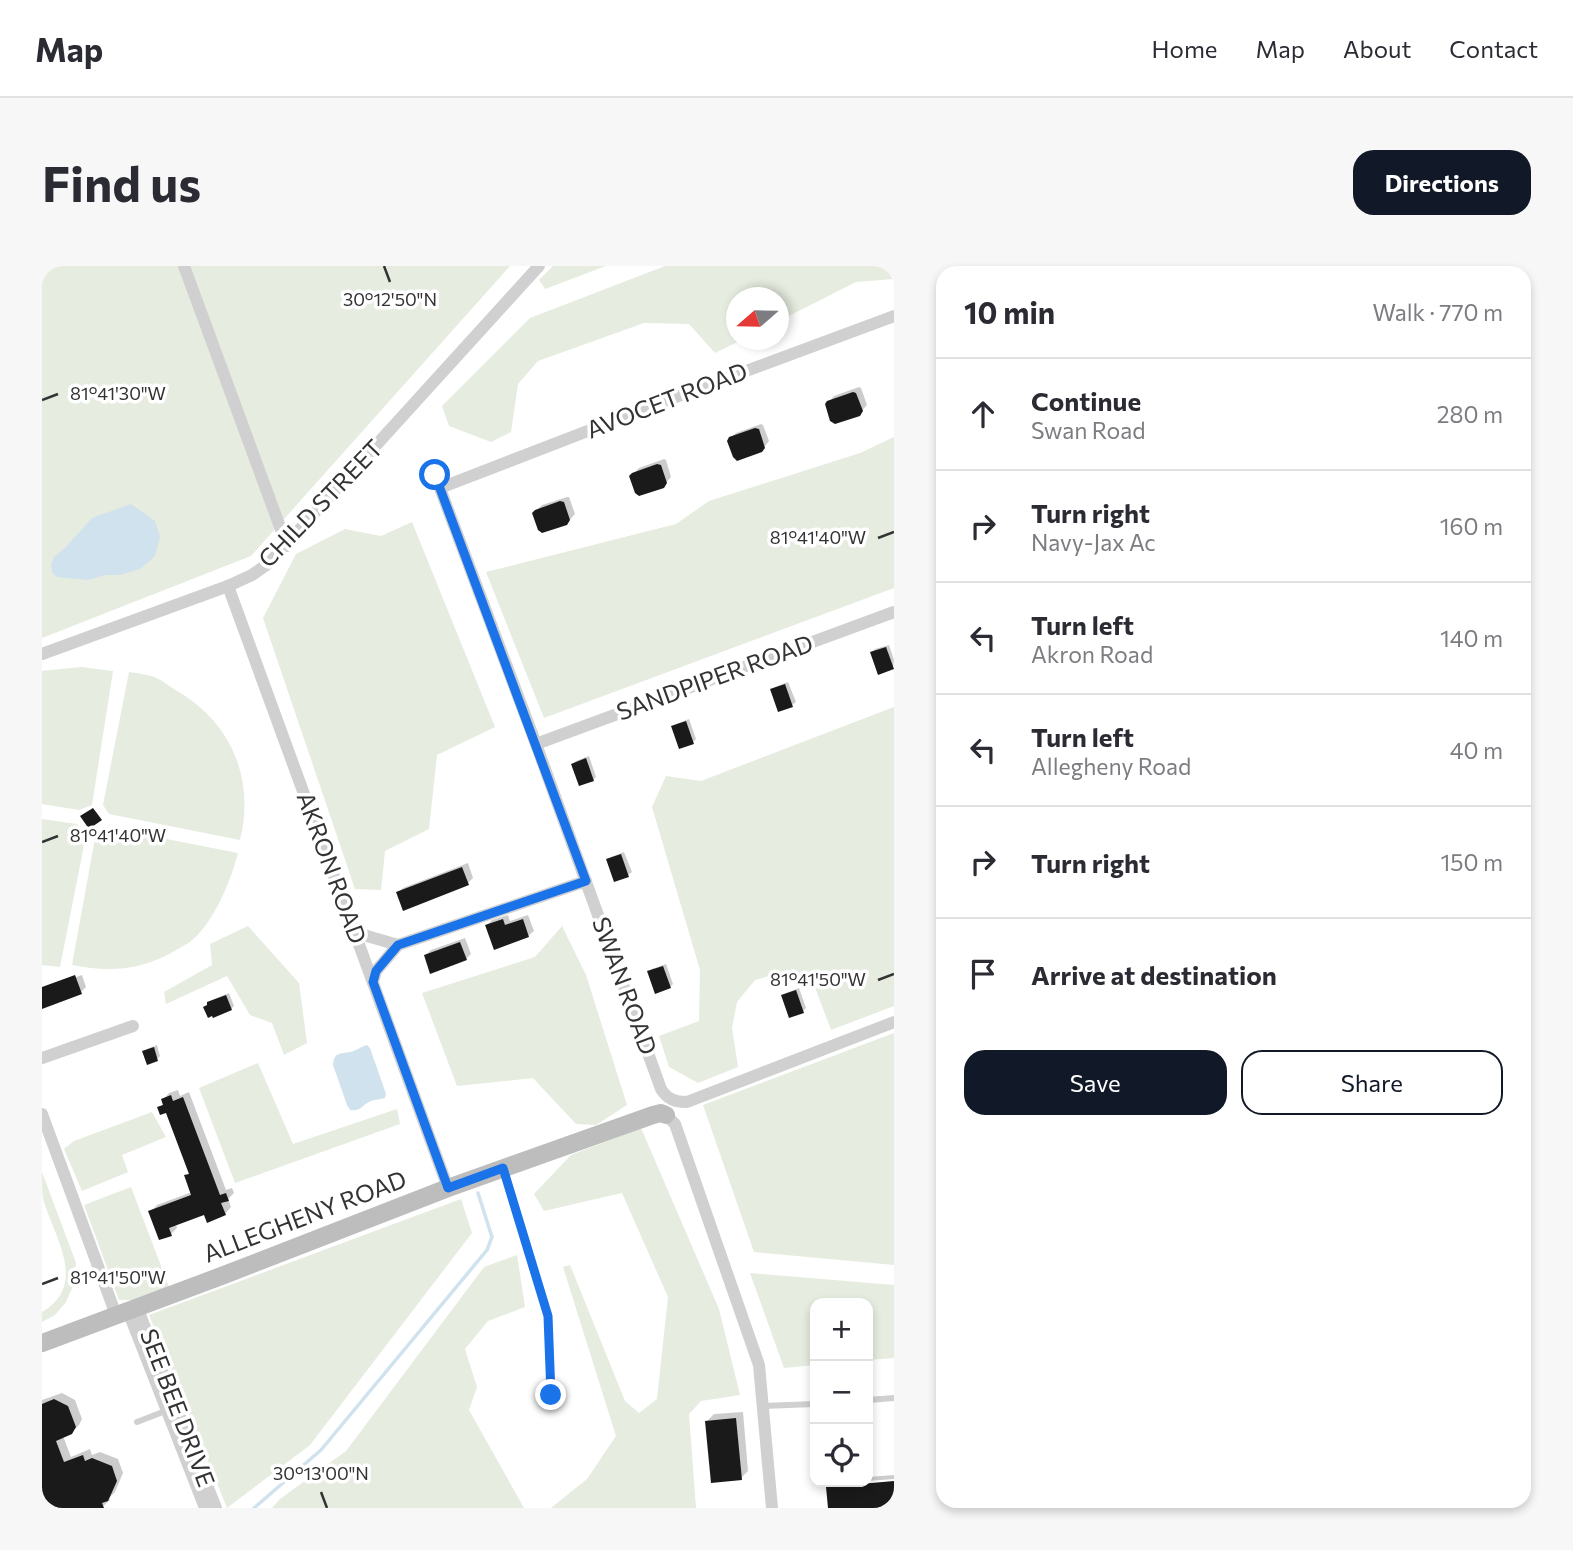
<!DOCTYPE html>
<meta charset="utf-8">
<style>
body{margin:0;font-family:Commissioner,sans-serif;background:#f7f7f7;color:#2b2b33}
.controls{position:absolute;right:21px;bottom:21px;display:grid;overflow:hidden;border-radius:14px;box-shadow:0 4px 10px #0003}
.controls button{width:63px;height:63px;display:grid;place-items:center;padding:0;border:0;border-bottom:2px solid #e1e1e2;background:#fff;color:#2b2b33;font:35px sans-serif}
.compass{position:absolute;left:684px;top:21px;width:63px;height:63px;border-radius:50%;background:#fff;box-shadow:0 4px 10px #0003;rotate:250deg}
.stop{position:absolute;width:21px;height:21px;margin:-16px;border:5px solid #1a73e8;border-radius:50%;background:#fff}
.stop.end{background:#1a73e8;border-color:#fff;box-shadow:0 2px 7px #0008}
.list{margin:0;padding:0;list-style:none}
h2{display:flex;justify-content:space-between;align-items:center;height:91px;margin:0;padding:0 28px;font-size:30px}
h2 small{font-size:23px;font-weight:400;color:#7c7c81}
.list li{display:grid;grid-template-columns:46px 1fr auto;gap:21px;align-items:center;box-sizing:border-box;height:112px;padding:0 28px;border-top:2px solid #e1e1e2}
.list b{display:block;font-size:26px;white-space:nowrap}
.list p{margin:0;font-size:23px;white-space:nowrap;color:#7c7c81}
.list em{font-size:23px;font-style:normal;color:#7c7c81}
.actions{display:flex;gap:14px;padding:21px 28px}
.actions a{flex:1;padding:16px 0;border:2px solid #111827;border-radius:21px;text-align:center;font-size:24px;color:#111827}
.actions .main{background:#111827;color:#fff}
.icon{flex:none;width:38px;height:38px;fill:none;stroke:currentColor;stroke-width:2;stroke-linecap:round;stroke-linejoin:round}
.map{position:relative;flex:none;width:852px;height:1242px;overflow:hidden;border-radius:21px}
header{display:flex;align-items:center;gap:42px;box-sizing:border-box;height:98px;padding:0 35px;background:#fff;border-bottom:2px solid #e1e1e2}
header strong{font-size:33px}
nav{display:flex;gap:38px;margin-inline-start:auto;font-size:24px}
.intro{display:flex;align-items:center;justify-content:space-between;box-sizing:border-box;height:168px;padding:0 42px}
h1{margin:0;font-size:49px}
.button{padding:18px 32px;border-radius:21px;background:#111827;color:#fff;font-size:24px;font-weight:700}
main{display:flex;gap:42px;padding:0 42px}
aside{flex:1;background:#fff;border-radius:21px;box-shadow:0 4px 10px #0003}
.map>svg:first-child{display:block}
</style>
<header>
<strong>Map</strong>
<nav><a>Home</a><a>Map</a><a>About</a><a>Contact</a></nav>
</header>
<div class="intro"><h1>Find us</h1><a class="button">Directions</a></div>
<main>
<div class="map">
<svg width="852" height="1242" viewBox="0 0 852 1242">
<rect width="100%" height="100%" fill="#fff"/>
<g fill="#e6ecdf">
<path d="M0,0H468L209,290L0,372Z"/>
<path d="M511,0H564L503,23L497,14Z"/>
<path d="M623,0H852V13L814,16L737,55L736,32H694V74H700L673,87L647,58L602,57L496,95L476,118L469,166L449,176L407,160L400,140L488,52Z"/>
<path d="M852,171V322L502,452L444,306L634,258L667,235L818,187Z"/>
<path d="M370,256L453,461L395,489L387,563L343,585L339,624L313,623L221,352L254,288L303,263L339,270Z"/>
<path d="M39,401L71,405L50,539L37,544L0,538V405Z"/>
<path d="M87,406C94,407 102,408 109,410C118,412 128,421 137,426C190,458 213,514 198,574L67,548L61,539Z"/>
<path d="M852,441V740L789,764L771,716L751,703L713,714L695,736L690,762L696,801L656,817L627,801L617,770L657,755L658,704L610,541L624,510L659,515Z"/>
<path d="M0,553L35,558L44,569L18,701L0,699Z"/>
<path d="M63,561L196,587C188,617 172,656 148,676C142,680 135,683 129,687C96,705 66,706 30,699L54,567Z"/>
<path d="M206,660L257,717L265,777L242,789L230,757L208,749L185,710L124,738L122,726L170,699L168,678Z"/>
<path d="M520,660L544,709L585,839L554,859L534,858L491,812L415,820L380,727L493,691Z"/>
<path d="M852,767V999L712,986L661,839Z"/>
<path d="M216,797L251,878L355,843L358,858L193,917L157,822Z"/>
<path d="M110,846L124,871L80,889L86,906L40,925L22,883L32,875Z"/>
<path d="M599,862L677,1043L698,1129L659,1135L647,1148L654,1242H509L545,1213L574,1170L521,1001L528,999L583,1135L597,1147L615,1133L626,1031L580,927L502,945L492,928L529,889Z"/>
<path d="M0,906L34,997L31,1020L24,1036L13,1049L0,1056V1046C47,1018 12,971 1,933C0,925 0,915 0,906Z"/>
<path d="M89,921L127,1021L93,1034H77L42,939Z"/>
<path d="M419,933L430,967L268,1179L185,1242L107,1049Z"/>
<path d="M475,989L483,1041L446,1055L423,1083L435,1121L427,1144L482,1242H230L238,1233L304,1185L442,1001Z"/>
<path d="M708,1007L852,1019V1092L826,1094V1037H773V1099L742,1102Z"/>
</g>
<g fill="#cfe2ee">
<path d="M89,238L113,255L118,271L113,290L98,303L78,309H63L46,314L15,311L10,306L9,298L12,291L23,282L50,252Z"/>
<path d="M325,779L328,782L344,828L343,832C338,834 331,833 327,836C318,840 321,845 308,844L305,839L291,799C292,786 298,788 308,786C314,785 318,781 325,779Z"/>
</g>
<g fill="#0003">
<path d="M817,121L819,122L825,139L817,148L787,136L792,130Z"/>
<path d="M719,158L721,159L727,175L719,185L689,172L694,167Z"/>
<path d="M622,193L624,194L629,211L621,220L591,208L597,202Z"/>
<path d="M525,231H527L533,248L525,257L494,245L500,239Z"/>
<path d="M847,379L852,394L851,402L830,386L833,383Z"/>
<path d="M746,416L754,436L750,439L737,444L730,424L733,421Z"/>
<path d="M647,453L654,473L651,476L631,461L634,458Z"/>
<path d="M547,490L554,511L551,514L531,498L534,495Z"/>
<path d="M582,586L590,606L586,609L573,614L566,594L569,591Z"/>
<path d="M426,597L431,612L426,617L362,642L356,627L361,622Z"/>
<path d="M466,649L468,655L486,649L492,665L486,670L445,659L450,654Z"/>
<path d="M423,672L429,688L424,693L384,689L389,684Z"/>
<path d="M624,698L631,718L628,721L607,706L610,703Z"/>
<path d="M40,709L44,721L39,726L0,741V723Z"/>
<path d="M757,722L764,742L761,745L741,730L744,727Z"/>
<path d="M187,727L192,740L189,743L167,737L170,734Z"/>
<path d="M115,779L118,790L115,793L102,786L105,783Z"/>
<path d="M136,824L138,830L147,826L184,924L190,922L192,927L186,933L189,941L183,948L163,947L134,958L135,962L129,968L109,946L115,939L150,926L144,910L148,906L125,845L117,842L122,837L121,834L127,827Z"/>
<path d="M20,1127L33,1134L40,1153L37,1159L29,1167L21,1170L29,1191L48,1183L50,1189L58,1186L76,1193L81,1207L73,1226L67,1232L68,1234L59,1242H0V1134Z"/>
<path d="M701,1146L706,1205L699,1212L665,1155L672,1148Z"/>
<path d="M852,1209V1213L826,1215V1211Z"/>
<path d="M791,1216H820L791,1218V1222L852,1217V1242H788L786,1221Z"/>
</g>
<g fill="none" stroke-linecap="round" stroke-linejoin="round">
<path stroke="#cfe2ee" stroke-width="3.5" d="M212,1242L279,1184L445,984L450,971L436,927"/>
</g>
<g fill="#1a1a1a">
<path d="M811,126L814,127L821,145L818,150L793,158L788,155L783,138L785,135Z"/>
<path d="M713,162L717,163L723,182L720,186L695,195L691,191L685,175L687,171Z"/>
<path d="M615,198L619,199L625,217L622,222L597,230L593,227L587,210L590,207Z"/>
<path d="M518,235L522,236L528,254L525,259L500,267L496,264L490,247L493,244Z"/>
<path d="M844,381L852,403L836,409L828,386Z"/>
<path d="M743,418L751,441L736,446L728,423Z"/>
<path d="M644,455L652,478L637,483L629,460Z"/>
<path d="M544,492L552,515L537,520L529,498Z"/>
<path d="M51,542L60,554L47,563L38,550Z"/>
<path d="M579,588L587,611L572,616L564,593Z"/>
<path d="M420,601L427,619L361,645L354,626Z"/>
<path d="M461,653L463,659L481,653L487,671L452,684L443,659Z"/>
<path d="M418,676L425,694L388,708L382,689Z"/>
<path d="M621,700L629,722L613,728L605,705Z"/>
<path d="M33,709L40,728L0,743V721Z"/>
<path d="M754,724L762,747L747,752L739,729Z"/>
<path d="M184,729L190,744L171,752L170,750L166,752L161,741L165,739V736Z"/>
<path d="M112,781L116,795L105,799L100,785Z"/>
<path d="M129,829L131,835L141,831L178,929L184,927L187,935L179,937L184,949L165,957L162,949L127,962L130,970L117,974L106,945L149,929L142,909L147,908L124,847L118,849L115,841L121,839L119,833Z"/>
<path d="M12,1133L26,1140L34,1161L30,1168L14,1175L22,1196L41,1189L43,1195L50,1192L70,1200L75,1215L66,1235L60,1237L62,1242H0V1138Z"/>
<path d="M694,1152L700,1214L669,1217L663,1155Z"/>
<path d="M852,1215V1242H786L784,1221Z"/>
</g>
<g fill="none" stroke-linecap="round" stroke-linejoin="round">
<g stroke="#d0d0d0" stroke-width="6">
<path d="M461,903L506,1050L509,1129"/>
<path d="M826,1134L852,1132"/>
<path d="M720,1140L773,1138"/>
<path d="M95,1156L126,1144"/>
</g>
<g stroke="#d0d0d0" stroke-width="12">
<path d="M142,0L245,280"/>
<path d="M393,209L494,478L619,823C625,833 633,836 645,836L852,756"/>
<path d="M398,222L626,134L852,50"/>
<path d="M186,320L406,922"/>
<path d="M0,388L186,320L210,309L227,297L497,0"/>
<path d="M494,478L852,346"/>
<path d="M312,664L325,670L356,679"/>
<path d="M331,716L334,705L356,679L544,615"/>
<path d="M0,792L91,760"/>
<path d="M0,848L74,1049"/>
<path d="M624,849L633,858L717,1099L730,1242"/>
<path d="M95,1041L174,1242"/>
<path d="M86,1045L163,1242"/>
</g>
<path stroke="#bdbdbd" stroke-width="18" d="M0,1077L182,1009L406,922L611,849L619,847L624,849"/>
</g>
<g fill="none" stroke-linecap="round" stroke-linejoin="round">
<path stroke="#1a73e8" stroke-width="9" d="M393,209L544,615L356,679L334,705L331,716L406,922L461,902L506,1050L509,1129"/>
</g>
<path fill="none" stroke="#333" stroke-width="2.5" d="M342,0L348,16M0,134L16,128M836,272L852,266M0,576L16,570M836,714L852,708M0,1018L16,1012M279,1226L285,1242"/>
<g text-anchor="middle" stroke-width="7" stroke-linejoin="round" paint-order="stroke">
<g font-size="24" fill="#333" stroke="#fff">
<text transform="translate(625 135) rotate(-21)" y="8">AVOCET ROAD</text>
<text transform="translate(279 238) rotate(-46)" y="8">CHILD STREET</text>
<text transform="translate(673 412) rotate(-20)" y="8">SANDPIPER ROAD</text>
<text transform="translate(289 602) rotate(70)" y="8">AKRON ROAD</text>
<text transform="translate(582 720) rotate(70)" y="8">SWAN ROAD</text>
<text transform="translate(263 951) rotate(-21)" y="8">ALLEGHENY ROAD</text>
<text transform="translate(135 1142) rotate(69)" y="8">SEE BEE DRIVE</text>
</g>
</g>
<g font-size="18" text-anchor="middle" fill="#333" stroke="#fff" stroke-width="7" stroke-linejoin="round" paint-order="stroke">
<text x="348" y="40">30°12'50"N</text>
<text x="76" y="134">81°41'30"W</text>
<text x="776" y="278">81°41'40"W</text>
<text x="76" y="576">81°41'40"W</text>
<text x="776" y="720">81°41'50"W</text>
<text x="76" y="1018">81°41'50"W</text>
<text x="279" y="1214">30°13'00"N</text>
</g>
</svg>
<div class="controls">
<button>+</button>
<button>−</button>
<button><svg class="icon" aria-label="locate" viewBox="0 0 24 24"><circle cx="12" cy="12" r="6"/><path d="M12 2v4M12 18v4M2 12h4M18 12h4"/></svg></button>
</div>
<svg class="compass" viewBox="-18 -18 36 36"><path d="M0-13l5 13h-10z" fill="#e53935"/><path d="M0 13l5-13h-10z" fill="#7c7c81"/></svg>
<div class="stop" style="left:393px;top:209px"></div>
<div class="stop end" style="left:509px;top:1129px"></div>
</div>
<aside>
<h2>10 min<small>Walk · 770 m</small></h2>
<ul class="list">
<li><svg class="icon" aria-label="ahead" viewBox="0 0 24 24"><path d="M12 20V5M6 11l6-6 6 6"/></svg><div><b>Continue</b><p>Swan Road</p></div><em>280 m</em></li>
<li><svg class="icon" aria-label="right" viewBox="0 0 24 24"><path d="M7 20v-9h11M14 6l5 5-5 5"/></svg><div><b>Turn right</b><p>Navy-Jax Ac</p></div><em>160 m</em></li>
<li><svg class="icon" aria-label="left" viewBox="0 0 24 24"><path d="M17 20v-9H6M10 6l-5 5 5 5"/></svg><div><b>Turn left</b><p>Akron Road</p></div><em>140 m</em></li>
<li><svg class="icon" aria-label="left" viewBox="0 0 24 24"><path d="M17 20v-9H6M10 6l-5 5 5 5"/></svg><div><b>Turn left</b><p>Allegheny Road</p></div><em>40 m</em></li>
<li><svg class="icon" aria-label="right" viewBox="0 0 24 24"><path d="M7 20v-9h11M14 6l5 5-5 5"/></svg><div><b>Turn right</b></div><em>150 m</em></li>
<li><svg class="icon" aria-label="arrive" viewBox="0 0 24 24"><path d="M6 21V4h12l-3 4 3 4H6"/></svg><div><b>Arrive at destination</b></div></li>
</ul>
<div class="actions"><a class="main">Save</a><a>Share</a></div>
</aside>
</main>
